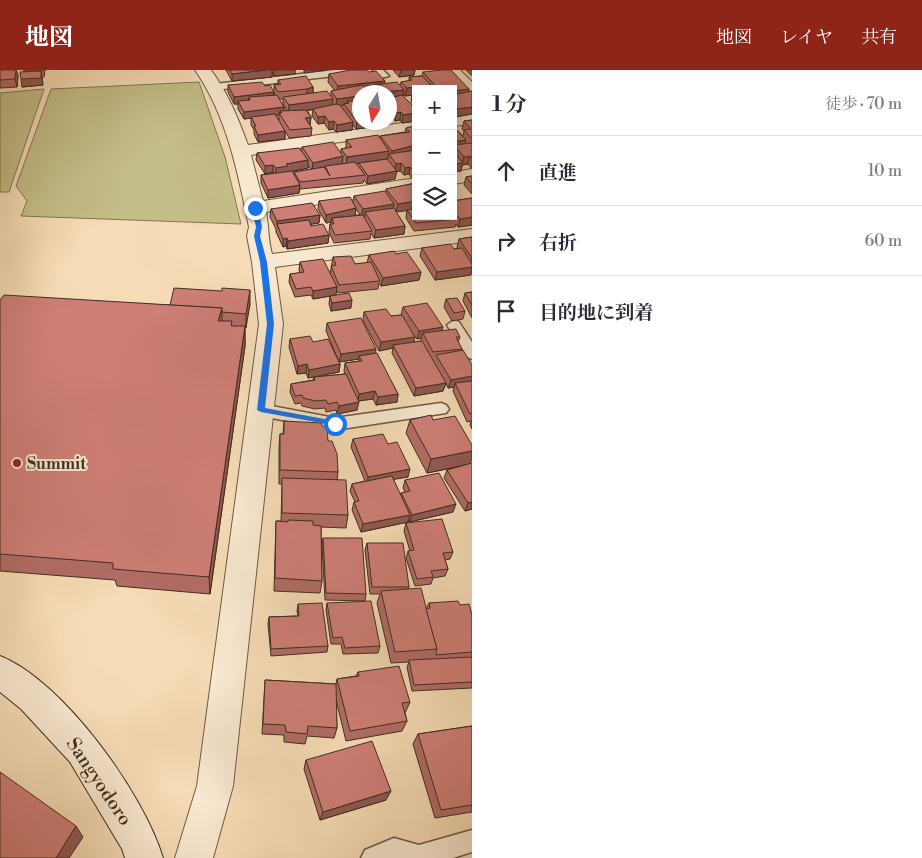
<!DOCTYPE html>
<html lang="ja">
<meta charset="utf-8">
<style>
body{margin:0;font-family:"Libre Bodoni","Noto Serif JP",serif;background:#f2f2f3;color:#2b2b33}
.controls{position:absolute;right:15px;top:15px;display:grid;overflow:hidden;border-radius:0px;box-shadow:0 2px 12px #0003}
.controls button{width:45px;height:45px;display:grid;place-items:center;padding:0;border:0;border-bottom:1px solid #e1e1e2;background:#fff;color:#2b2b33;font:25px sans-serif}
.compass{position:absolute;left:352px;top:15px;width:45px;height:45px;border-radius:50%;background:#fff;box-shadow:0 2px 12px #0003;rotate:191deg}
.stop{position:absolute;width:15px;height:15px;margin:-11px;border:4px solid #1a73e8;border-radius:50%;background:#fff}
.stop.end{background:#1a73e8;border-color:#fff;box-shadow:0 1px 5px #0008}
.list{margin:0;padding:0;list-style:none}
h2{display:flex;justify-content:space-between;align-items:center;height:65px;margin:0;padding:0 20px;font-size:21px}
h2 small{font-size:16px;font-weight:400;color:#7c7c81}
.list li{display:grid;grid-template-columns:32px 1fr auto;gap:15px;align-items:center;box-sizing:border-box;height:70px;padding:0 20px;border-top:1px solid #e1e1e2}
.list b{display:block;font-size:19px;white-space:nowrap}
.list em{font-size:16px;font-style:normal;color:#7c7c81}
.icon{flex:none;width:28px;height:28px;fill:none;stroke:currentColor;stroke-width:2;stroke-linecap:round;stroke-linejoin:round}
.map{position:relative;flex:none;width:472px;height:788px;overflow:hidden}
header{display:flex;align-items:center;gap:30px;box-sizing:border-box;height:70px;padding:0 25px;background:#8f2418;color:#fff}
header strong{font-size:24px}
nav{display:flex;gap:28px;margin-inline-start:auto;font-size:18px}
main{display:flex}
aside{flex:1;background:#fff}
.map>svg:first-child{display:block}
</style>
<header>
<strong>地図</strong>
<nav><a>地図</a><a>レイヤ</a><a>共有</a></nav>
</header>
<main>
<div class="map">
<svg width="472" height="788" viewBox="0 0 472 788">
<rect width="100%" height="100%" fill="#f6dcb6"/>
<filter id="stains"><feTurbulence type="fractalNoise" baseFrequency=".004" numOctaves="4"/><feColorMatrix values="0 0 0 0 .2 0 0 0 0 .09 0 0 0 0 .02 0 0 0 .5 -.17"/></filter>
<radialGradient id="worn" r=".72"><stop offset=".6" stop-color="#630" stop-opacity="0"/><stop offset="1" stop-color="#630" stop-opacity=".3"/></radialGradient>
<g fill="#c4be88" stroke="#827654">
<path d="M199,12L225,87L241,154L21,146L27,131L16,116L51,19Z"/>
<path d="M44,19L9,122H0V23Z"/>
</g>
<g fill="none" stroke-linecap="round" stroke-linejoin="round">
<g stroke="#6d5a45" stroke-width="3">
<g id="lane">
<path d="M335,0H364L359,3L215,20L210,17L215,14Z"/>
<path d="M373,0H383L389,6L381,8Z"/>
<path d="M454,250L459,252L472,272V289L467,287L447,255Z"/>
<path d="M441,333L446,335L449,339L446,343L335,360L261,346L256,344L253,340L256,336L261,334L335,348Z"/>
<path d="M472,760V782L453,788H361L365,780L394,768L419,775Z"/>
</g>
</g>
<g stroke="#6d5a45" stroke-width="2">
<g id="street">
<path d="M195,0H211C228,23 238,48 248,75L416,51V61L251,85L263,131L416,108V120L266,142C269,157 268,170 272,184L472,159V171L275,197L283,254L233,716L213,788H175L197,716L259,254L252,192L247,166L249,157C238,103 227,46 195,0Z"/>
<path d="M443,0H460L472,12V27L466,26Z"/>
<path d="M472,44V54L453,56V46Z"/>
<path d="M472,99V111L453,114V102Z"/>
</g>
</g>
<g stroke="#3f2e1f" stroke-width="2">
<path id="secondary" d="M0,586C63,611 144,724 163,788H125L122,779L70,692L21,639L0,622Z"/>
</g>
<use href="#lane" fill="#f9e8d0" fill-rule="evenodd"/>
<use href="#street" fill="#f9e8d0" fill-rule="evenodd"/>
<use href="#secondary" fill="#f9e8d0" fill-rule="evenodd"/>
</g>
<g fill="#b16c66" stroke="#3f2e1f" fill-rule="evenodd">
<path d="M0,0L18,5L17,17L0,18Z"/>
<path d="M24,0H45L44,7H42L43,15L22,17Z"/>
<path d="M226,0H295V4L274,6L272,2V7L232,11Z"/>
<path d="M393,0H415L414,5L399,7Z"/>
<path d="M466,0H472V5H471Z"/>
<path d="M423,2L469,19V22H472V44L455,47L453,45V19H416V37L411,32L412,25L405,26L403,24V27L416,39V51L402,53L400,50L395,51L390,45V22H360V52H380L379,56L356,59L353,55L352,60L336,62L333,59L329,60L324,53L318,54L312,46L313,40H307L311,47L310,55H309L312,58L311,66L289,68L285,61V69L258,72L254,64V60L251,55V48L244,49L238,39V34H234L228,22V15L265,16L274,25H275L274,22V15L278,14V10L313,17V23L331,26V21H335L328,12L329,4L384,14L400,15L401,12L409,11V7L422,6ZM279,29H283V34L287,41H284V37ZM276,45H279V50Z"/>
<path d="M472,50V99L468,94L462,95L461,101L453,102V56L463,66L464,61L462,59L464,51Z"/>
<path d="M406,58L416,59V107L412,108L409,104L404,105L400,101H396L395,109L367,114L364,110L363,113L300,119L299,123L268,128L261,113V105L274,104L273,102L265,104L256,90L257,83L301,81L302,77L341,83V79L346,78V70L380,68V66L405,62ZM308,95L311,99L294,102V104L287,102L308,98Z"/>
<path d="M472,106V124L464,115L466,107Z"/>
<path d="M416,113V146H453V131L472,128V155L458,157L456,154L455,157L414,161L406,148L407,140L396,142L405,156L404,164L374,168L371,163L370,169L334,173L329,162L330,154H331V152L326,153L318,139L319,131L353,132L354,126L386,122V119ZM356,139L360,145H355Z"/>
<path d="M271,139L320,145L319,153L311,154V156L329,165L328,173L287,179L286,176L283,177L276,162V159L270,147Z"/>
<path d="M472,167L471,205L435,210L420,186L422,178L454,179H458L457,177L459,169Z"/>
<path d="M396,184L421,202L419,210L381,216L379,213L378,219L338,223L336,219V225L313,229L311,225L295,227L289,212L290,204L300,203L299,200L300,192L330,204L333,187L355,194L367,193L369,185Z"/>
<path d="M472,222V248L463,231L465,223Z"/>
<path d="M330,226L351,238L331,241L329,234Z"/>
<path d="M446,229L465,241L463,249L452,251L444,237Z"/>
<path d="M0,230L170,235L250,234L245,258V276L210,524L117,516L115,510L0,501Z"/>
<path d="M403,237L442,260L460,267L458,272L462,279L461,281L472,306V359L470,355L471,351L467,352L453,321L454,317L448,318L446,313L443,321L414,326L392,283L393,278L379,281L363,250L364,242L391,246L401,245ZM413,264L417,269L421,268V271L414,272Z"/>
<path d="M327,253L376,284L398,324L397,332L376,335L373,329L358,331L357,340L337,344L336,340L326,342L325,338L315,339L302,336L301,333L295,334L290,322L291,314L313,310L314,307L345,304L344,301L345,293L359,291V289L339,292L326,261Z"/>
<path d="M290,269L313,272L340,294L339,302L308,308L306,303L297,304L289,277Z"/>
<path d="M410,350H433L470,394L472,439L465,441L444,408L447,400L468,395L427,403L406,363Z"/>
<path d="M284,351L322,356L328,371L338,402L337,410L348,445L346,458L321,457L322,511L320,523L274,521L276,451H281L282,414H279V378L280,364H283Z"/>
<path d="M353,369L388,374L408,407L393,409L400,425L401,423L405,422L403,418L405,410L453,442L409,452L408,450V452L361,462L352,440L354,432H355L350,421L352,414L365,411L351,377Z"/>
<path d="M406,453L453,482L450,489L445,490L448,499L445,506L433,508L431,514L415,516L406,488L408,481H410L404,461Z"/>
<path d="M323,468L366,524L365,531L325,530L322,475Z"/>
<path d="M367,473L409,517L408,519L426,539L429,533L460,535L472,545V618L412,621L407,597L409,592L391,593L377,533L380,524H370L365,480Z"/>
<path d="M327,533L380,576L378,583L343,584L341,574H331L326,540Z"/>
<path d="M298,534L328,576L327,582L271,586L268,554L269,547L298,546L297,541Z"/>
<path d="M358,602L410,632L405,643L407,651L402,661L346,671L336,630L337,658L334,668L307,666L305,674L284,672V665L262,664L265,610L336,614L337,609L356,606Z"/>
<path d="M472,656V742L435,748L413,674L418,664Z"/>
<path d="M306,690L386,730L320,750L304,699Z"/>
</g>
<g fill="#905853" stroke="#3f2e1f">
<path d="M16,0L18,5L17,17L15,9Z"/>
<path d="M265,0H272V7L232,11V4Z"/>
<path d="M274,0H295V4L274,6Z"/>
<path d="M304,0H327L304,3Z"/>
<path d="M401,0H415L414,5L399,7Z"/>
<path d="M41,1L43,15L22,17L21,9Z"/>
<path d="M385,11L384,19L367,16L366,21L337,24L338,16Z"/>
<path d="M431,15L430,19H416V25L405,26L407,18Z"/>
<path d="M313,17V24L307,26V19Z"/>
<path d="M469,19L468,26L453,28V21Z"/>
<path d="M404,20L403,27L390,29V22H383Z"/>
<path d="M274,22L273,29L250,30L249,27V32L238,31V34H234V27Z"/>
<path d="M360,26V33H349L347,31V35L344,34V35L336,36L337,29Z"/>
<path d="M333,29L332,37L288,43L289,35Z"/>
<path d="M284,37V44L280,41V45L279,43V45L244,49V42Z"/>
<path d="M472,37V44L455,47L456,39Z"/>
<path d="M401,42L400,50L395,51L396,43Z"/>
<path d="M416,43V51L402,53L403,45Z"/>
<path d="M325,46L324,53L318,54V47Z"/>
<path d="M311,47L310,55H304L305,48Z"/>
<path d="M334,51L333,59L329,60V52Z"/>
<path d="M360,51V52H380L379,56L356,59L357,52Z"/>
<path d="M353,52L352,60L336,62L337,55Z"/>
<path d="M285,61V69L258,72V65Z"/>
<path d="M466,70L464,77L454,75L453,77V72Z"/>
<path d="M416,75V83L391,88L392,81Z"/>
<path d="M389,81L388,89L346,95L347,87Z"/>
<path d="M343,86L342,94L312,100L313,93Z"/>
<path d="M470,86L468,94L462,95L461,101L453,102V94L462,93L464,87Z"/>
<path d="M308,90V98L288,102L275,106L276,98L286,94Z"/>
<path d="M401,93L400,101L395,102L396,94Z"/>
<path d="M273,95V102L265,104V96Z"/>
<path d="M410,97L409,104L404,105L405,98Z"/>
<path d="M416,99V107L412,108L413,100Z"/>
<path d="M397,101L395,109L367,114L368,106Z"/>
<path d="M300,115L299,123L268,128V120Z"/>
<path d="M416,131V139L412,136V140L396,142L398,134Z"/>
<path d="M394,134L393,142H365V147H361L363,139Z"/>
<path d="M356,138L355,146L332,148L331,152L326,153V145Z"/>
<path d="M320,145L319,153L279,159L277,154V151Z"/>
<path d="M472,147V155L458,157L460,149Z"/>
<path d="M405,156L404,164L374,168L376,160Z"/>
<path d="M329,165L328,173L287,179L288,171Z"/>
<path d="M287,168L286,176L283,177V169Z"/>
<path d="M472,197L471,205L435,210L437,202Z"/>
<path d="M421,202L419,210L381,216L383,208Z"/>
<path d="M337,217L336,225L313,229V221Z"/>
<path d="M250,220V234L246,258V244Z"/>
<path d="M352,230L351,238L331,241L332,233Z"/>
<path d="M222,238V258L218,251Z"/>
<path d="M245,256V276L210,524L209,507Z"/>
<path d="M443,257L441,265L423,263L421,268L417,269L419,261Z"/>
<path d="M415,267L413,275H393V278L379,281L381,272Z"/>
<path d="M376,279L375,287L359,286V289L339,292L341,284Z"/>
<path d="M307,294L306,303L297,304L298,296Z"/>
<path d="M340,294L339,302L308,308L309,300Z"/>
<path d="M472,306V314L455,313L454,317L448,318L451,310Z"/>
<path d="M446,313L443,321L414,326L416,318Z"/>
<path d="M375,321L373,329L358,331L359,324Z"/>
<path d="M398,324L397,332L376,335L378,327Z"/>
<path d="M359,332L357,340L337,344L339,336Z"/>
<path d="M472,381V389L470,394L427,403L431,389Z"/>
<path d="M410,399L408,407L367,414L368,407Z"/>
<path d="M472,432V439L465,441L468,433Z"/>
<path d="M456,434L453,442L409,452L412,445Z"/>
<path d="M410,445L408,452L361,462L363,454Z"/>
<path d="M391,721L386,730L320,750L323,742Z"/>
<path d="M76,756L83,767L69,788H56Z"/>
</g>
<g fill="#ce7e77" stroke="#3f2e1f">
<path d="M0,0H16L15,9L0,10Z"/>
<path d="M230,0H265L232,4Z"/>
<path d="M351,0H366L369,2L376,1L385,11L338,16L329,4Z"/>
<path d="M442,0H451L469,19L453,21V19H438L423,2Z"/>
<path d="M41,1V8L21,9L20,2Z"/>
<path d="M306,6L313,17L307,19L278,22L274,15L281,14L278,10Z"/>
<path d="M422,6L431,15L407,18L401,12L412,10L409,7Z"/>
<path d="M262,12L265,16L270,15L274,22L234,27L228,15Z"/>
<path d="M397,12L404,20L383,22H372L367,16Z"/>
<path d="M362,15L369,22H360V26L337,29L331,21Z"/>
<path d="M327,21L333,29L289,35L283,27Z"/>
<path d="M472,21V37L456,39L453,36V25Z"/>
<path d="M412,24H416V28Z"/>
<path d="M277,25L284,37L244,42L238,31L250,30L249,27Z"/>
<path d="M402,25L416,39V43L403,45L401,42L396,43L390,37V28Z"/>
<path d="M347,31H360V51L357,52L344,34L349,33Z"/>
<path d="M336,34L340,35L353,52L337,55L334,51L329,52L325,46L318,47L313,39Z"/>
<path d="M306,40L311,47L305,48L312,58L290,60L279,43H282L280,41Z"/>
<path d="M275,44L285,61L258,65L254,56H256L251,47Z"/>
<path d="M472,50V69L464,60L471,59L464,51Z"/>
<path d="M413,56L416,59V65L413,66L416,69V75L392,81L380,66L410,62L406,58Z"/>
<path d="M453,56L466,70L453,72Z"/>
<path d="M378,65L389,81L347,87L341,79L352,77L346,70Z"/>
<path d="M333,72L343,86L313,93L302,77Z"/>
<path d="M472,73V89L470,86L464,87L454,75Z"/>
<path d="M299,78L308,90L286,94L288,96L276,98L273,95L265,96L257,83Z"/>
<path d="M416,80V99L413,100L410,97L405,98L401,93L396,94L389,84Z"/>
<path d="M453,81L463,93L453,94Z"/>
<path d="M387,89L397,101L368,106L359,93Z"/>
<path d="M355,92L365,105L300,112L294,102L324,97L330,106L325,96Z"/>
<path d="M292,101L300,115L268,120L261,105Z"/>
<path d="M472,106V114L466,107Z"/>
<path d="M416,113V131L398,134L386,119Z"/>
<path d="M385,121L394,134L363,139L354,126Z"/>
<path d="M350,127L356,138L326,145L319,131Z"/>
<path d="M472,128V147L460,149L453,141V131Z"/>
<path d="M312,133L320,145L277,151L271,139Z"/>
<path d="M416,135V146H453V144L457,149L416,153L407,140L414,139L412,136Z"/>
<path d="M394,138L405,156L376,160L365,142Z"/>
<path d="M363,145L372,161L335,165L330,154H334L332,148Z"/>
<path d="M309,150L311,156L323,154L329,165L288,171L287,168L283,169L277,154Z"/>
<path d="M472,167V188L459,169Z"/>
<path d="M450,174L454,179L462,178L472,194V197L437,202L422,178Z"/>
<path d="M394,181L396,184L407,182L421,202L383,208L369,185Z"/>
<path d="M351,186L355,194L371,192L380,211L339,215L331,196L336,195L333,187Z"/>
<path d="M323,189L337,217L313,221L311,217L296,219L290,204L304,202L300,192Z"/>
<path d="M174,218L222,221V218L250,220L246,244L222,242V238L170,235Z"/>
<path d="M472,222V235L465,223Z"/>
<path d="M349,223L352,230L332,233L330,226Z"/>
<path d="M4,225L222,238L218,251H232L231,256H245L209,507L113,499V493L0,484V230Z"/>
<path d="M457,228L465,241L454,243L446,229Z"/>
<path d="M427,233L443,257L419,261L403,237Z"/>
<path d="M386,239L391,246L402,245L415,267L381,272L364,242Z"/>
<path d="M361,248L376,279L341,284L327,253Z"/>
<path d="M456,259L460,267H456L462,279L433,282L423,263Z"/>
<path d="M310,266L313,272L328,269L340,294L309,300L307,294L298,296L290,269Z"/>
<path d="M422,271L446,313L416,318L393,275Z"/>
<path d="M463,280L472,295V306L451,310L436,285Z"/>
<path d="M377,283L398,324L378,327L375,321L359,324L345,293L362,291L359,286Z"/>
<path d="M346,304L359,332L339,336L337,332L328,334L326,330L316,331L303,328L302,325L295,326L291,314L315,310L314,307Z"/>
<path d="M472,311V343L470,344L455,313Z"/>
<path d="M431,345L433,350L455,346L472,375V381L431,389L410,350Z"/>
<path d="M284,351L322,353V356L327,357L328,371H332L337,384L338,402L280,400V364H284Z"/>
<path d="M383,364L388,374L397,372L410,399L368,407L353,369Z"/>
<path d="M472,393V432L468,433L447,400Z"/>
<path d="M439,403L456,434L412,445L401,423L410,421L405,410Z"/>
<path d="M392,406L410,445L363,454L354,432L359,431L352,414Z"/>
<path d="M282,408L346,410L348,445L282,443Z"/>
<path d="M442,449L453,482L443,483L448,499L431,501L433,507L417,509L408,481L414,480L406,453Z"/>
<path d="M288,450L313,451V455L321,456L322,511L275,508L276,451L288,452Z"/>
<path d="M323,468H362L366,524L326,523Z"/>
<path d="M367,473H403L409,517H372Z"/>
<path d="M421,518L437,579L395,582L381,521Z"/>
<path d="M371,531L380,576L345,578L342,567L333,568L327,533Z"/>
<path d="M458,531L460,535L469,534L472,545V582L436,585V582L437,579L426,539L430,538L429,533Z"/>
<path d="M322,533L328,576L271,579L269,547L299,546L298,534Z"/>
<path d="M472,587V612L414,615L409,590Z"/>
<path d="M399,596L410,632L402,633L407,651L350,661L337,609L359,606L358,602Z"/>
<path d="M265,610L336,614L337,658L308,656L307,664L286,662L285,655L263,654Z"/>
<path d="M472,656V735L441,740L418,664Z"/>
<path d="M372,671L391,721L323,742L306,690Z"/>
<path d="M0,702L76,756L56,788H0Z"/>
</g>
<path fill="#1a73e8" d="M255,137L258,138L262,157L260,166L267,192L274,254L265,338L335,351L338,352V356L261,342L257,340L267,254L260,192L254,166L256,157L252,138Z"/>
<circle fill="#8f2418" stroke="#f9e8d0" stroke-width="2" cx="17" cy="393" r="5"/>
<g text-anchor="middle" stroke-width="4" stroke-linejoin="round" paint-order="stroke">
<g font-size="16" font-weight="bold" fill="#3f2e1f" stroke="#f9e8d0" text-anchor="start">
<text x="27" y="399">Summit</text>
</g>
<g font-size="19" fill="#3f2e1f" stroke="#f9e8d0">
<text transform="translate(100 711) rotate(56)" y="7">Sangyodoro</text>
</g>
</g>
<rect width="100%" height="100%" filter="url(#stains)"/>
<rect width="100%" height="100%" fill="url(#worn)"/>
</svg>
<div class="controls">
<button>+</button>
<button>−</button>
<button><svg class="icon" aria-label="layers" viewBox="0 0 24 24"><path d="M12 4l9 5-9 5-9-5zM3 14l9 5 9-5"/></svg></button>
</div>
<svg class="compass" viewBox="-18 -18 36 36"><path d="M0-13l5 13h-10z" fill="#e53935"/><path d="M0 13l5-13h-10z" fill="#7c7c81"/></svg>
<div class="stop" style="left:335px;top:354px"></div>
<div class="stop end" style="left:255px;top:138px"></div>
</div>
<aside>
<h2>1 分<small>徒歩 · 70 m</small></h2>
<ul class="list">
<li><svg class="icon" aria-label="ahead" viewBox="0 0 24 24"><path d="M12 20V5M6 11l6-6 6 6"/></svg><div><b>直進</b></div><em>10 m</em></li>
<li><svg class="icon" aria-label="right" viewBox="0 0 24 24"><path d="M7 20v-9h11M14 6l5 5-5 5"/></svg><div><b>右折</b></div><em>60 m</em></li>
<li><svg class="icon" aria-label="arrive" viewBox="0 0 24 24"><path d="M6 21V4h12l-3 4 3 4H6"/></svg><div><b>目的地に到着</b></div></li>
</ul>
</aside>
</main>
